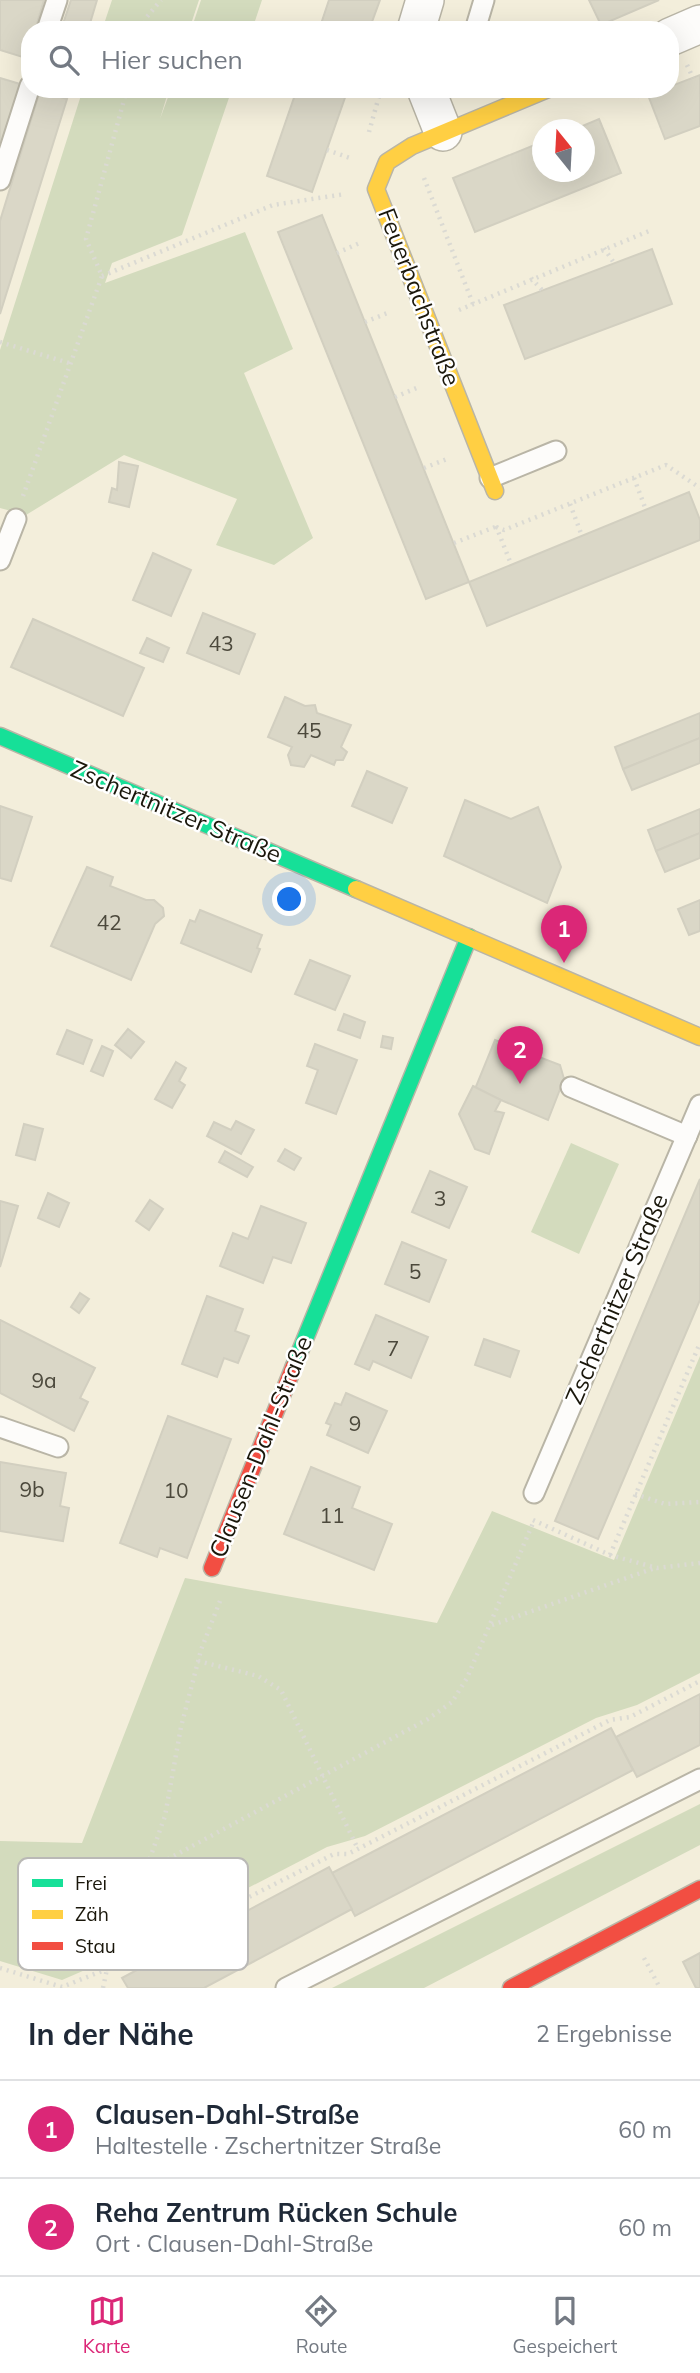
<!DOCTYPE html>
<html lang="de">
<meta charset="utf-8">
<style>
body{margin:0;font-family:Mulish,sans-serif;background:#f6f6f7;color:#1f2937}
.compass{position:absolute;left:532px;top:119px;width:63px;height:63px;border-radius:50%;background:#fff;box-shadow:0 7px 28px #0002;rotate:342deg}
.you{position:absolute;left:290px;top:900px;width:24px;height:24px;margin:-18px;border:5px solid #fff;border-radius:50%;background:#1a73e8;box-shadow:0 0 0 10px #1a73e833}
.badge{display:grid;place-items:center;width:46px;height:46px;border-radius:50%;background:#db2777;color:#fff;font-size:23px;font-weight:700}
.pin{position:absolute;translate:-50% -58px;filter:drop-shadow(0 2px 4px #0008)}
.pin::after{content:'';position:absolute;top:37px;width:24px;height:21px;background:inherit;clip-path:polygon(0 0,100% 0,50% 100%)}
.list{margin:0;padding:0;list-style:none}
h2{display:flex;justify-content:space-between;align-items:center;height:91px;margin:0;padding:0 28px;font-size:30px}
h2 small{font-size:23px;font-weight:400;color:#747a83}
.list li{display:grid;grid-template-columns:46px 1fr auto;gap:21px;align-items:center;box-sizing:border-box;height:98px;padding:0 28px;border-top:2px solid #e0e1e3}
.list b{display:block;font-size:26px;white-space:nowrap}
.list p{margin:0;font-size:23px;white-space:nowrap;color:#747a83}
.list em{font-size:23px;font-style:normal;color:#747a83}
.icon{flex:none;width:38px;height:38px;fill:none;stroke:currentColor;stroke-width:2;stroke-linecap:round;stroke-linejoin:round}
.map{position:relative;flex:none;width:700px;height:1988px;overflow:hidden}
.search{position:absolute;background:#fff;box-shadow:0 7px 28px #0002;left:21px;right:21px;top:21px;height:77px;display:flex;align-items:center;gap:18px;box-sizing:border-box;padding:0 24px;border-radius:28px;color:#747a83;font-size:26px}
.sheet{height:287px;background:#fff}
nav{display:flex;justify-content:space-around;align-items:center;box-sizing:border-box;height:98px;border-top:2px solid #e0e1e3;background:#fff;font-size:19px;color:#747a83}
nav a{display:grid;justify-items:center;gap:4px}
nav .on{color:#db2777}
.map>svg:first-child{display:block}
</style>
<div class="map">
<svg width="700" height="1988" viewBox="0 0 700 1988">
<rect width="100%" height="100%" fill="#f3eedb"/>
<g fill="#d3dbbd">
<path d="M112,0H199L189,30H102Z"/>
<path d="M201,0H262L252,30H191Z"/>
<path d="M83,89H169L160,119L171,89H232L182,235L112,263L105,283L245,232L293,349L244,373L313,538L274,565L216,545L237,499L124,455L26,515L0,508V350Z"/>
<path d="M571,1143L619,1164L579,1254L531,1232Z"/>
<path d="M700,1356V1673L637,1705L596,1718L365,1836L327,1847L115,1957L62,1980L0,1961V1841L82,1843L185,1578L437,1623L492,1511L614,1560Z"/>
<path d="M700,1804V1845L424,1988H332Z"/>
</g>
<g fill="#dad7c7" stroke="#d2cfc0" stroke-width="2">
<path d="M0,0H44L35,30H30L26,58L0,50Z"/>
<path d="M71,0H97L88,30H61Z"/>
<path d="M329,0H380L369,30H319Z"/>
<path d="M589,0H659L601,25Z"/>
<path d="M700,75V126L665,139L648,95Z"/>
<path d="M0,78L20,84L0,147Z"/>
<path d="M297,89H348L312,192L267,176Z"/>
<path d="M40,91L67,99L0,314V221Z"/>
<path d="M599,119L621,173L475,232L453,178L542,142V172H584V130H573Z"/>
<path d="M322,215L469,582L426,599L278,232Z"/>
<path d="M652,249L672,304L525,359L504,305Z"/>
<path d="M119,462L138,466L129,507L109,502L112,488L117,490Z"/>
<path d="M689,492L700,520V540L487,626L469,582Z"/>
<path d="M153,553L191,570L171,616L133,600Z"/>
<path d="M203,613L255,634L239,674L187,653Z"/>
<path d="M33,619L144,668L123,716L11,667Z"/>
<path d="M147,638L169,648L163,662L140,653Z"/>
<path d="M285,697L305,706L315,705L317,713L351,725L341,747L347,752L343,760H336L334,765L311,755L304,767L291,765L288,755L292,747L268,737Z"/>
<path d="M700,713V738L623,769L615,747Z"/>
<path d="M700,738V763L632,790L623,769Z"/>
<path d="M367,771L407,788L392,823L352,806Z"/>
<path d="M465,800L511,819L538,807L561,867L547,903L444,856Z"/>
<path d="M0,806L32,817L11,881L0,878Z"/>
<path d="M700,809V833L656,851L648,830Z"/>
<path d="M700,833V858L665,872L656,851Z"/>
<path d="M87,867L113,877L110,886L146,900H154L163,908L164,916L155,924L131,980L51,946Z"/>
<path d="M700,900V931L689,935L678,909Z"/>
<path d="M200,910L262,935L257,948L260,949L251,972L181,943L190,920L195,922Z"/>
<path d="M310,960L350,976L335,1010L295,994Z"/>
<path d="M344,1014L365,1022L360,1038L338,1030Z"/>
<path d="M128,1029L144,1042L131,1058L115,1045Z"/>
<path d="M67,1030L92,1040L83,1064L57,1054Z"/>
<path d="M383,1036L393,1038L391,1049L381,1047Z"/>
<path d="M495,1040L560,1065L564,1079L548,1120L475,1089Z"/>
<path d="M315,1044L357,1060L336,1114L306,1103L318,1070L307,1066Z"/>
<path d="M102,1046L113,1051L103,1076L91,1071Z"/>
<path d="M176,1062L186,1068L179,1081L185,1085L172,1108L155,1099Z"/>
<path d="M473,1086L501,1100L495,1111L504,1113L489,1154L475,1149L459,1114Z"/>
<path d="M236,1121L254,1130L241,1154L207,1136L214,1122L231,1130Z"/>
<path d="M24,1124L43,1129L35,1160L16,1155Z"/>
<path d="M285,1149L301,1158L294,1170L278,1161Z"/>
<path d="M225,1151L253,1167L247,1177L219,1162Z"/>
<path d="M430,1171L467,1187L449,1228L412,1212Z"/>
<path d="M700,1179V1300L598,1539L555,1521Z"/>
<path d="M48,1193L69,1203L59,1227L38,1218Z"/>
<path d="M150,1200L163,1209L149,1230L136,1221Z"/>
<path d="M0,1201L18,1206L0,1267Z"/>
<path d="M261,1206L306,1223L291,1263L273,1257L263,1283L220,1266L233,1233L248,1239Z"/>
<path d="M402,1242L446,1260L429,1302L385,1284Z"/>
<path d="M80,1293L89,1299L79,1313L71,1307Z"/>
<path d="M207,1296L243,1309L235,1331L249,1336L238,1363L224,1358L217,1377L182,1364Z"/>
<path d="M376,1315L428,1337L411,1378L373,1361L369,1370L355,1364Z"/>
<path d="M0,1320L95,1368L80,1398L88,1402L74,1431L0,1393Z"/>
<path d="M484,1339L519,1351L510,1377L475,1365Z"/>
<path d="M346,1393L387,1411L368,1453L327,1435L331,1425L326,1423L335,1403L341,1405Z"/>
<path d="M168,1416L231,1439L187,1558L160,1548L157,1557L120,1543Z"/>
<path d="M0,1462L66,1473L60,1506L69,1508L63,1541L0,1531Z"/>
<path d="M311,1467L360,1487L352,1508L392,1524L374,1570L284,1534Z"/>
<path d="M700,1694V1745L637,1777L616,1737Z"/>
<path d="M611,1728L633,1770L355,1916L332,1873Z"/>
<path d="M329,1867L352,1909L204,1988H128L122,1978Z"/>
<path d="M700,1953V1988H696L683,1962Z"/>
</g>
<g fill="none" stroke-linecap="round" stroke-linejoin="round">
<g stroke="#b9b5a6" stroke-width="23">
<g id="lane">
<path d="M47,30L57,0"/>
<path d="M475,30L484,0"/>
<path d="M0,180L30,86"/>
<path d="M490,478L556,451"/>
<path d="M0,560L16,519"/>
<path d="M571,1087L687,1136"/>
<path d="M0,1427L58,1447"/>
<path d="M534,1493L700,1105"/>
<path d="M286,1988L700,1779"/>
</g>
</g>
<g stroke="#b9b5a6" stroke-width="40">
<g id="street">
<path d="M416,30L425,0"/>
<path d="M670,37L700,24"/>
<path d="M426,89L443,132"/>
</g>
</g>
<g stroke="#b9b5a6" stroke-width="19">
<g id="fast">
<path d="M0,736L356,889"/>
<path d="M294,1366L469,937"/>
</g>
</g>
<g stroke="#b9b5a6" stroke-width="19">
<g id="slow">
<path d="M495,491L376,189L387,162L412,146L548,89"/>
<path d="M356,889L700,1037"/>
</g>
</g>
<g stroke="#b9b5a6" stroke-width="19">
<g id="jam">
<path d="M212,1568L294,1366"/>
<path d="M511,1988L700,1889"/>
</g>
</g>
<g stroke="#dbdad3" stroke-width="4.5" stroke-dasharray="2 5" stroke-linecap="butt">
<path d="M144,30L146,18L161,0"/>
<path d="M687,65L693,78"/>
<path d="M637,89L641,99"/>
<path d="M369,132L381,89"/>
<path d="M327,150L353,159"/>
<path d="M424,178L473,304"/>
<path d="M604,248L614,263"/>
<path d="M337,253L362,242"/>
<path d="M102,276L273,205L345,194"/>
<path d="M531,278L542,290"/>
<path d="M459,310L649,231"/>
<path d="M365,322L390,312"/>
<path d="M0,342L69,363"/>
<path d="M395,397L419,387"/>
<path d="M424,468L447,459"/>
<path d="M634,478L646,510"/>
<path d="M23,496L102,276L86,239L127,89"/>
<path d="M570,504L582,536"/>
<path d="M496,526L511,564"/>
<path d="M496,527L504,530L666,465L700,488"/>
<path d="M454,543L495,527"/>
<path d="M635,1494L665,1504L700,1502"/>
<path d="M533,1520L610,1555L657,1568L700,1563"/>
<path d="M610,1555L700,1343"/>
<path d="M492,1625L655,1568"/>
<path d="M198,1661L258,1676L281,1690L358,1849"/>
<path d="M145,1872L165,1816L181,1727L201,1650L220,1601"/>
<path d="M644,1958L660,1988"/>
<path d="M0,1968L62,1987L107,1969L334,1854H348L610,1720L630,1717L700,1681"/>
<path d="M103,1988L107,1969L104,1947L113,1923L144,1872L428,1719L452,1702L467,1678L533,1523"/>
</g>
<use href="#lane" stroke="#fdfcfa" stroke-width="19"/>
<use href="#street" stroke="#fdfcfa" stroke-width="37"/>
<use href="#fast" stroke="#16e098" stroke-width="16"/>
<use href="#slow" stroke="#ffcf43" stroke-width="16"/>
<use href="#jam" stroke="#f24e42" stroke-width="16"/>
</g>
<g text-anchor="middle" stroke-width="5" stroke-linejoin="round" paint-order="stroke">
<g font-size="21" fill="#4c493c">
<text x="221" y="651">43</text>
<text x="309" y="738">45</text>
<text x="109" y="930">42</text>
<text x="440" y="1206">3</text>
<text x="415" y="1279">5</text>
<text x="393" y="1356">7</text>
<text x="44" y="1388">9a</text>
<text x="355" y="1431">9</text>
<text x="32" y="1497">9b</text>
<text x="176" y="1498">10</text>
<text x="332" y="1523">11</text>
</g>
<g font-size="24" fill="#1a170b" stroke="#fff">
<text transform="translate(419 297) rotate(69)" y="8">Feuerbachstraße</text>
<text transform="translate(176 812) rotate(23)" y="8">Zschertnitzer Straße</text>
<text transform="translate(617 1299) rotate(-67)" y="8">Zschertnitzer Straße</text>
<text transform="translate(261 1447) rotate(-68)" y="8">Clausen-Dahl-Straße</text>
</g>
</g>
<rect x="18" y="1858" width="230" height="112" rx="10" fill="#fff" stroke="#bab9b6" stroke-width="2"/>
<rect x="32" y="1879" width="31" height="8" fill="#16e098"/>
<rect x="32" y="1910" width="31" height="9" fill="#ffcf43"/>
<rect x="32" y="1942" width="31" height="8" fill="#f24e42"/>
<g font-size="19" fill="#1a170b">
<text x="75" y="1890">Frei</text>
<text x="75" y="1921">Zäh</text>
<text x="75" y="1953">Stau</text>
</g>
</svg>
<svg class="compass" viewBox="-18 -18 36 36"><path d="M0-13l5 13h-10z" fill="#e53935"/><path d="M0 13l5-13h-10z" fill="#747a83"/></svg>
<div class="you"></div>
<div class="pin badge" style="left:564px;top:963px">1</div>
<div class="pin badge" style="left:520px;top:1084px">2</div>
<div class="search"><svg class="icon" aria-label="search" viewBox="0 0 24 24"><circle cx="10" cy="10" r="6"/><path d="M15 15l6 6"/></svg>Hier suchen</div>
</div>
<section class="sheet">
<h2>In der Nähe<small>2 Ergebnisse</small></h2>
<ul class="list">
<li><span class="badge">1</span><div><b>Clausen-Dahl-Straße</b><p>Haltestelle · Zschertnitzer Straße</p></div><em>60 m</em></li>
<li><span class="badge">2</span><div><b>Reha Zentrum Rücken Schule</b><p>Ort · Clausen-Dahl-Straße</p></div><em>60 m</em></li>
</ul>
</section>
<nav>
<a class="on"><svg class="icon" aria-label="map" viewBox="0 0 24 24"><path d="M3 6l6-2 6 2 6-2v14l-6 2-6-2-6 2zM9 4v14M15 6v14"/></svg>Karte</a>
<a><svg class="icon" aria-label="directions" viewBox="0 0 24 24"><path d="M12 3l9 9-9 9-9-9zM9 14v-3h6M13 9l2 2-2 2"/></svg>Route</a>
<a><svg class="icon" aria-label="saved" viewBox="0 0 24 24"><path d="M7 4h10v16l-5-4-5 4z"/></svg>Gespeichert</a>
</nav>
